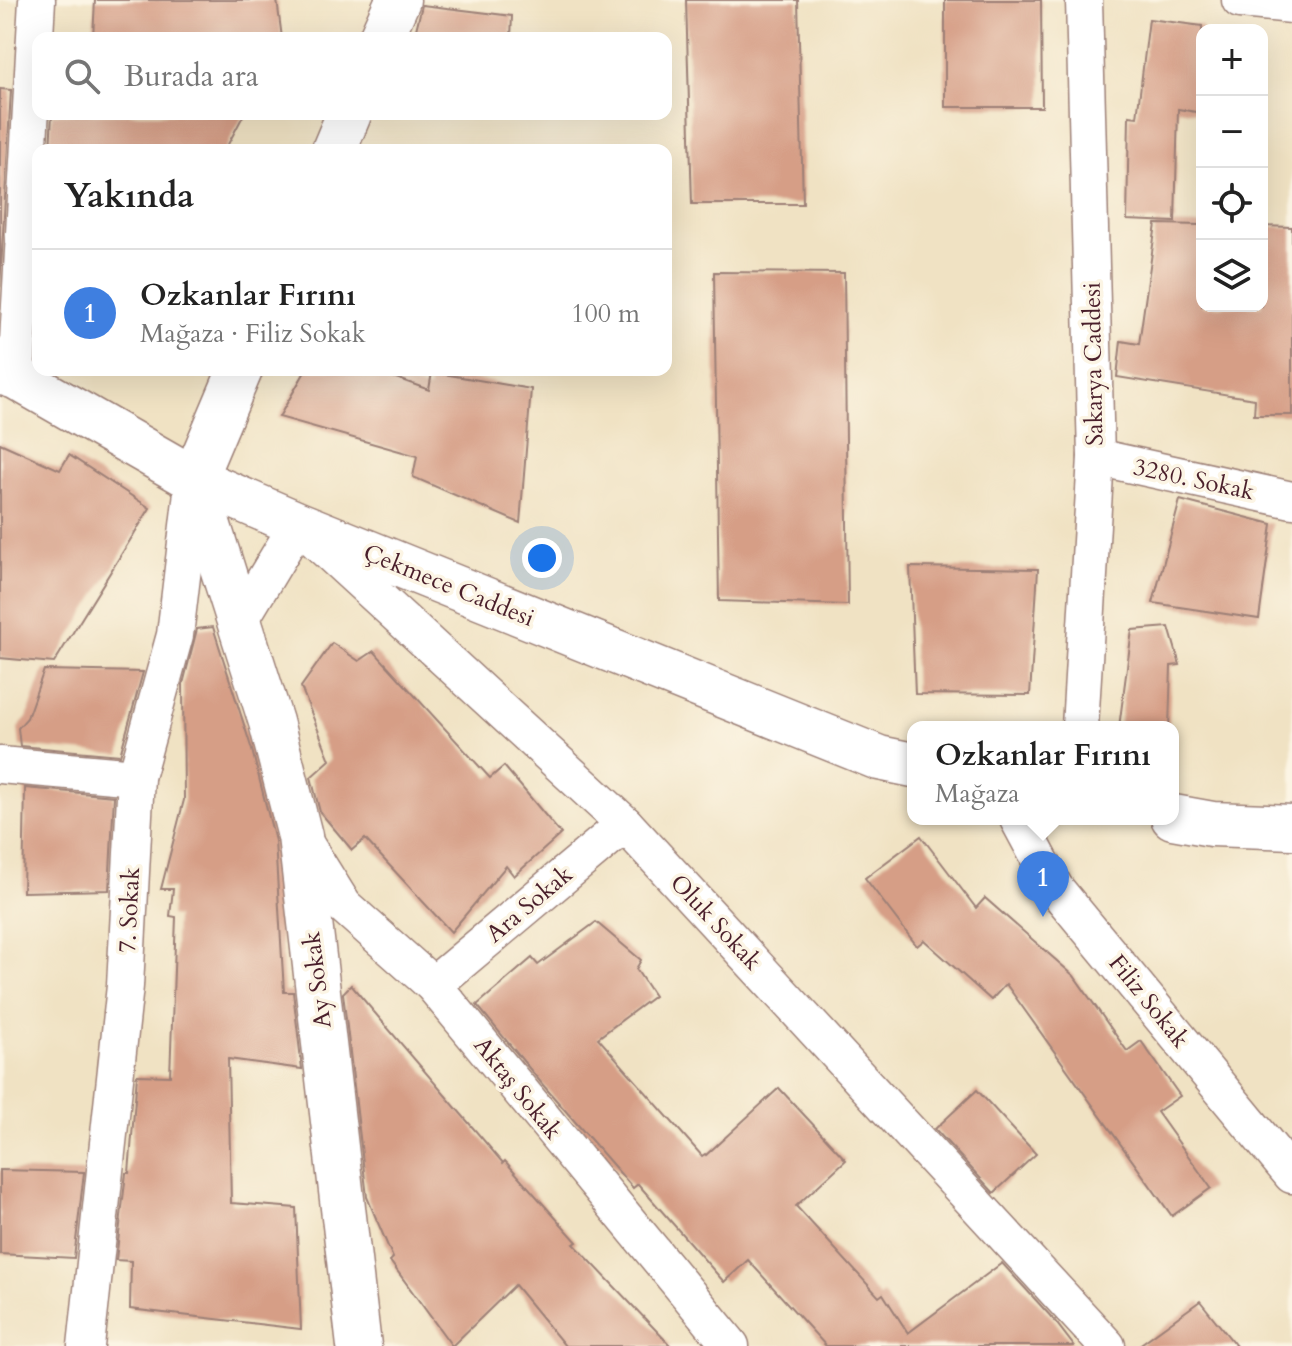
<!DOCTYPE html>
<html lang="tr">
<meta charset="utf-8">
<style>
body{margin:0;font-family:Cardo,serif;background:#f6f6f6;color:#222}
.controls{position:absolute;right:24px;top:24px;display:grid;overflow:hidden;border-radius:16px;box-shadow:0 8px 32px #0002}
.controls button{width:72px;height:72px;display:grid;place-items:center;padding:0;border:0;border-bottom:2px solid #e0e0e0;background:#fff;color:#222;font:40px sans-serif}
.you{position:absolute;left:542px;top:558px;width:28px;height:28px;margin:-20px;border:6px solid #fff;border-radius:50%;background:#1a73e8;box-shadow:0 0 0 12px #1a73e833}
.badge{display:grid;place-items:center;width:52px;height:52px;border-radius:50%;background:#ea580c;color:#fff;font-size:26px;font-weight:700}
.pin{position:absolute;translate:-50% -66px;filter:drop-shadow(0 2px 4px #0008)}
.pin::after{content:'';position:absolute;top:42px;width:28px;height:24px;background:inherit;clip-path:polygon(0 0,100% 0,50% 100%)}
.popup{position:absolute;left:907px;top:721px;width:272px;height:104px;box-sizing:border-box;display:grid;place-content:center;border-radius:16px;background:#fff;filter:drop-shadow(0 2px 6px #0005);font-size:26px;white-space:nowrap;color:#767676}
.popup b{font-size:30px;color:#222}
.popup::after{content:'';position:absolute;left:50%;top:100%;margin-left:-16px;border:16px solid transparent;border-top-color:#fff}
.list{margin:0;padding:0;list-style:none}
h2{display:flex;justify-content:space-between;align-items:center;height:104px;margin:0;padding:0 32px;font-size:34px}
h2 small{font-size:26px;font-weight:400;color:#767676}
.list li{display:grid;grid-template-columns:52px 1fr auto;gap:24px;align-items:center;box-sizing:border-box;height:128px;padding:0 32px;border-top:2px solid #e0e0e0}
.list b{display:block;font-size:30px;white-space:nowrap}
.list p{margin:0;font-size:26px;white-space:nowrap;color:#767676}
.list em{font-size:26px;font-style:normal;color:#767676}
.icon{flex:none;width:44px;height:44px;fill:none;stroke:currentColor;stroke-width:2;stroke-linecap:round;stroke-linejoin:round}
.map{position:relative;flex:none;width:1292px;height:1346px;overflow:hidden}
.search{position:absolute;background:#fff;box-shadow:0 8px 32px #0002;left:32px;top:32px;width:640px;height:88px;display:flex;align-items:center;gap:20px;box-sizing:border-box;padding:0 28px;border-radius:16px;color:#767676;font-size:30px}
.panel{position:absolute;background:#fff;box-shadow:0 8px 32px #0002;left:32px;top:144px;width:640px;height:232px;border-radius:16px}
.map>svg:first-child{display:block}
</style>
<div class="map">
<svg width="1292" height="1346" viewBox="0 0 1292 1346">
<rect width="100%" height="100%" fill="#fcf5e5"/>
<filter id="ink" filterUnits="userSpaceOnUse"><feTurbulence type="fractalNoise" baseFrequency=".0125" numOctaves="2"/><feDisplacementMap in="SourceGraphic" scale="16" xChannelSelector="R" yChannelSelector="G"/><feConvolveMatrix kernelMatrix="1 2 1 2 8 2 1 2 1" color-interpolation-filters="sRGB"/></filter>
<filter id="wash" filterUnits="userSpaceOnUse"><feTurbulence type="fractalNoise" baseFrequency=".006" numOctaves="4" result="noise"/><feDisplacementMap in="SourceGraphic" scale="32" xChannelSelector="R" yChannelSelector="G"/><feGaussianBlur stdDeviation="1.8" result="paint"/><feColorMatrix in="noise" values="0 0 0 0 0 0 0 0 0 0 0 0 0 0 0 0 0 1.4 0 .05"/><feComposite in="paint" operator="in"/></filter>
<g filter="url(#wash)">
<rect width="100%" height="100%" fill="#f0e2c3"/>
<g id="blocks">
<g fill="#d69e86">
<path d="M95,0H277L282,38H93Z"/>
<path d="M686,0H798L803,204H692Z"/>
<path d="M945,0H1041L1042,107H945Z"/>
<path d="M422,5L512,16L511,38H414Z"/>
<path d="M1149,19L1202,26V113L1178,109L1175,222L1127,220L1129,116L1137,117Z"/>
<path d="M0,89L11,90L0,287Z"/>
<path d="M52,114H244L225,150H50Z"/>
<path d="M1156,224L1202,225V306H1262V226L1292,227V415H1254L1255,399L1117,377L1121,341L1139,344Z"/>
<path d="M714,272L844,273L848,605L719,601Z"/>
<path d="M306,370H374L429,390L432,372L531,389L520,523L413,477L417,456L279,417Z"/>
<path d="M0,443L60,470L69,455L150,508L54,663L0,658Z"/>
<path d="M1180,500L1272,524L1259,619L1153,603Z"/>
<path d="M910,567L1038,569L1030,695L915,694Z"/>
<path d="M213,627L252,750L275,841L284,992H293L302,1069L228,1059L231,1203L296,1208L301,1329L130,1309L131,1261L116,1260L126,1173H129L137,1075L170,1076L176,917L170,916L173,889H161L184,800L183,684L197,629Z"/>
<path d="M1169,627L1180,665L1171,666L1169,727H1119L1132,630Z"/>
<path d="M332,643L359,661L374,651L490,778L504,766L561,834L514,876L506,866L451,932L365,839L352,850L320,812L311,777L330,760L301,687Z"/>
<path d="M44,670L143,672L120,755L20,746L18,728L27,718Z"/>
<path d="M25,788L114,796L109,890L23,892Z"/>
<path d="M921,836L976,908L985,898L1074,976L1127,1051L1141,1041L1180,1096L1157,1112L1211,1188L1172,1216L1006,984L991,1000L924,940L917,946L865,878Z"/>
<path d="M596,922L641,960L636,969L654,996L598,1038L702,1156L705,1154L706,1155L779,1088L846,1160L796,1206L879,1297L883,1294L908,1333L1002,1263L1054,1320L1074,1346H826L748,1260L724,1282L638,1184L633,1188L543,1085L477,1005L532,958L538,965Z"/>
<path d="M351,985L503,1163L505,1161L577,1242L574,1244L671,1346H565L515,1285L452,1346L390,1261L393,1258L367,1197L343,993Z"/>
<path d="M977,1090L1036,1154L994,1193L935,1129Z"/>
<path d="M0,1170L84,1172L74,1258L0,1254Z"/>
<path d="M1200,1301L1236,1346H1138Z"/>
</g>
</g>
</g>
<g filter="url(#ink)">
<use href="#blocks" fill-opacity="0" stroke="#9d8077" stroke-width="2"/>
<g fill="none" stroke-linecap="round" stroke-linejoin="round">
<g stroke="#9d8077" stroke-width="39">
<g id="minor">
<path d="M1240,0L1292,5"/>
<path d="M16,377L37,0"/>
<path d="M1096,457L1292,500"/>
<path d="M239,622L298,524L625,824L1107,1346"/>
<path d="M1080,727L1096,457L1084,0"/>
<path d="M0,765L136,777"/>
<path d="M1018,819L1055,888L1292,1175"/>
<path d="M301,837L344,906L433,985L731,1346"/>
<path d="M433,985L625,824"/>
<path d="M86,1346L125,986L136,777L175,635L193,484"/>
</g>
</g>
<g stroke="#9d8077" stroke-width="47">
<g id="tertiary">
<path d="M381,38L398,0"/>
<path d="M334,150L349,114"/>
<path d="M194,479L240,370"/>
</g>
</g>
<g stroke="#9d8077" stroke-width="47">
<g id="secondary">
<path d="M0,372L16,377L194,479L298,524L879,758L913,765"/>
<path d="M194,479L271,722L300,836L359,1346"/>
<path d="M1173,817L1212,824L1292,827"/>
</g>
</g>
<use href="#minor" stroke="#fff" stroke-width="36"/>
<use href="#tertiary" stroke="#fff" stroke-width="44"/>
<use href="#secondary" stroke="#fff" stroke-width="44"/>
</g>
</g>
<g text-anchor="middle" stroke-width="7" stroke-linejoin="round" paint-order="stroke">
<g font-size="24" fill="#4a1f2b" stroke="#fcf5e5">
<text transform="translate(1093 364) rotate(-91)" y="8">Sakarya Caddesi</text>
<text transform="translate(1194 479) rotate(12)" y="8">3280. Sokak</text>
<text transform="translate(449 585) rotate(22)" y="8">Çekmece Caddesi</text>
<text transform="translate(529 904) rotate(-40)" y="8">Ara Sokak</text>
<text transform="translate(129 910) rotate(-87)" y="8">7. Sokak</text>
<text transform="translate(716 922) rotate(47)" y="8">Oluk Sokak</text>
<text transform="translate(317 980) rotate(-97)" y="8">Ay Sokak</text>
<text transform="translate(1149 1001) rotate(51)" y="8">Filiz Sokak</text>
<text transform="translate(518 1088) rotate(51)" y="8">Aktaş Sokak</text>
</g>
</g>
</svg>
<div class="controls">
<button>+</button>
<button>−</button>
<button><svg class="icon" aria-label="locate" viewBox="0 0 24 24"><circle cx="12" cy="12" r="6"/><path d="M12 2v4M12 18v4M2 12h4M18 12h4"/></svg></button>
<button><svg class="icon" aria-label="layers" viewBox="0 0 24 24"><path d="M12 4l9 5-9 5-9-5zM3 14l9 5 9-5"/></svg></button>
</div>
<div class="you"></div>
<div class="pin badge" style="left:1043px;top:917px;background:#3f7fe0">1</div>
<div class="popup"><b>Ozkanlar Fırını</b>Mağaza</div>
<div class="search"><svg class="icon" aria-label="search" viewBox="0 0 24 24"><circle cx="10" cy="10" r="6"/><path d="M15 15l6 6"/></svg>Burada ara</div>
<section class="panel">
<h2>Yakında<small></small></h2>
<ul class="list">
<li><span class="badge" style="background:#3f7fe0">1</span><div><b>Ozkanlar Fırını</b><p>Mağaza · Filiz Sokak</p></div><em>100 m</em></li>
</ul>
</section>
</div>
